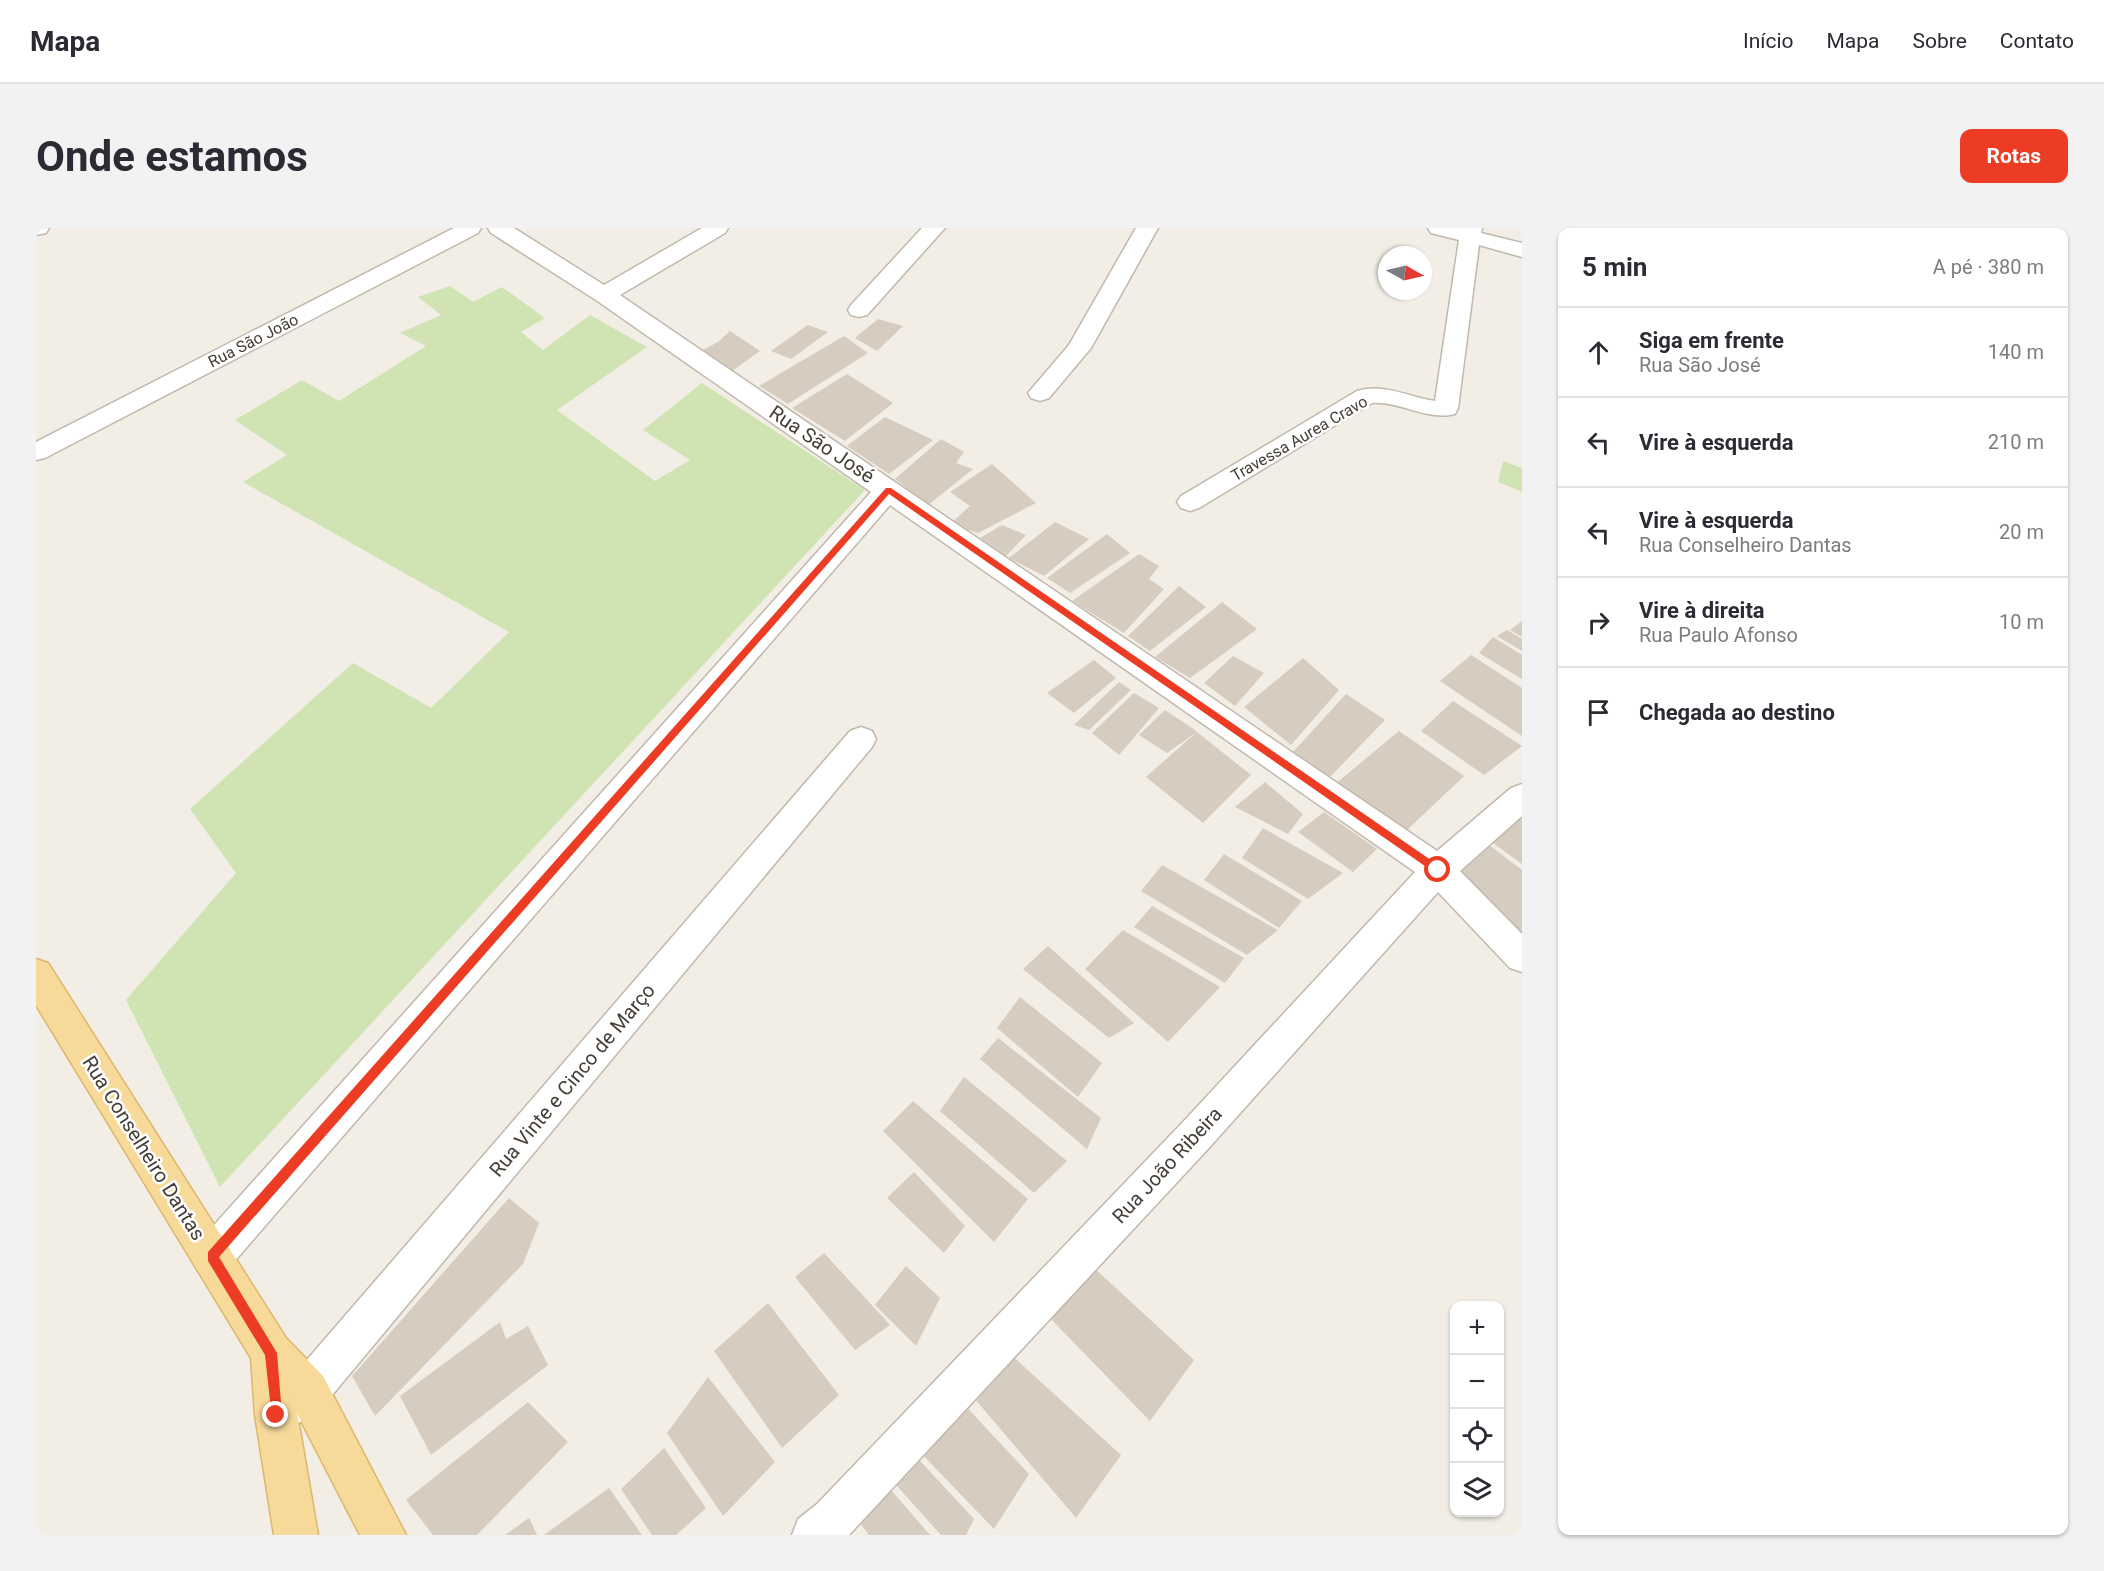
<!DOCTYPE html>
<html lang="pt">
<meta charset="utf-8">
<style>
body{margin:0;font-family:Roboto,sans-serif;background:#f2f2f3;color:#2b2b33}
.controls{position:absolute;right:18px;bottom:18px;display:grid;overflow:hidden;border-radius:12px;box-shadow:0 2px 4px #0004}
.controls button{width:54px;height:54px;display:grid;place-items:center;padding:0;border:0;border-bottom:2px solid #e1e1e2;background:#fff;color:#2b2b33;font:30px sans-serif}
.compass{position:absolute;left:1342px;top:18px;width:54px;height:54px;border-radius:50%;background:#fff;box-shadow:0 2px 4px #0004;rotate:98deg}
.stop{position:absolute;width:18px;height:18px;margin:-14px;border:4px solid #ec3c24;border-radius:50%;background:#fff}
.stop.end{background:#ec3c24;border-color:#fff;box-shadow:0 2px 6px #0008}
.list{margin:0;padding:0;list-style:none}
h2{display:flex;justify-content:space-between;align-items:center;height:78px;margin:0;padding:0 24px;font-size:26px}
h2 small{font-size:20px;font-weight:400;color:#7c7c81}
.list li{display:grid;grid-template-columns:39px 1fr auto;gap:18px;align-items:center;box-sizing:border-box;height:90px;padding:0 24px;border-top:2px solid #e1e1e2}
.list b{display:block;font-size:22px;white-space:nowrap}
.list p{margin:0;font-size:20px;white-space:nowrap;color:#7c7c81}
.list em{font-size:20px;font-style:normal;color:#7c7c81}
.icon{flex:none;width:33px;height:33px;fill:none;stroke:currentColor;stroke-width:2;stroke-linecap:round;stroke-linejoin:round}
.map{position:relative;flex:none;width:1486px;height:1307px;overflow:hidden;border-radius:12px}
header{display:flex;align-items:center;gap:36px;box-sizing:border-box;height:84px;padding:0 30px;background:#fff;border-bottom:2px solid #e1e1e2}
header strong{font-size:28px}
nav{display:flex;gap:33px;margin-inline-start:auto;font-size:21px}
.intro{display:flex;align-items:center;justify-content:space-between;box-sizing:border-box;height:144px;padding:0 36px}
h1{margin:0;font-size:42px}
.button{padding:15px 27px;border-radius:12px;background:#ec3c24;color:#fff;font-size:21px;font-weight:700}
main{display:flex;gap:36px;padding:0 36px}
aside{flex:1;background:#fff;border-radius:12px;box-shadow:0 2px 4px #0004}
.map>svg:first-child{display:block}
</style>
<header>
<strong>Mapa</strong>
<nav><a>Início</a><a>Mapa</a><a>Sobre</a><a>Contato</a></nav>
</header>
<div class="intro"><h1>Onde estamos</h1><a class="button">Rotas</a></div>
<main>
<div class="map">
<svg width="1486" height="1307" viewBox="0 0 1486 1307">
<rect width="100%" height="100%" fill="#f2eee6"/>
<g fill="#cfe4b2">
<path d="M414,58L437,74L466,59L509,90L485,104L507,122L554,87L611,119L521,182L619,253L654,232L607,202L666,155L829,262L184,959L90,772L200,645L154,581L317,435L395,480L473,404L207,254L251,227L199,192L266,152L303,173L390,118L364,105L405,87L382,69Z"/>
<path d="M1467,233L1486,240V264L1462,254Z"/>
</g>
<g fill="#d6ccc0">
<path d="M842,91L867,98L841,123L819,110Z"/>
<path d="M772,97L792,104L755,131L735,123Z"/>
<path d="M694,103L724,123L696,143L663,124L682,114Z"/>
<path d="M808,108L832,125L752,176L723,158Z"/>
<path d="M811,146L857,175L809,213L756,180Z"/>
<path d="M849,189L897,212L853,246L811,218Z"/>
<path d="M905,211L928,224L920,235L937,241L892,277L859,251Z"/>
<path d="M956,236L1000,275L942,305L914,296L934,278L914,264Z"/>
<path d="M1019,294L1053,311L1008,348L973,330Z"/>
<path d="M966,297L990,307L970,328L944,310Z"/>
<path d="M1071,306L1094,325L1034,365L1011,350Z"/>
<path d="M1103,326L1123,338L1113,351L1128,361L1088,405L1036,373Z"/>
<path d="M1143,358L1170,379L1114,423L1092,408Z"/>
<path d="M1186,374L1221,401L1154,450L1119,429Z"/>
<path d="M1486,393V409L1474,402Z"/>
<path d="M1471,402L1486,411V423L1461,408Z"/>
<path d="M1457,409L1486,427V451L1443,425Z"/>
<path d="M1435,427L1486,460V508L1404,453Z"/>
<path d="M1197,428L1228,445L1199,478L1168,455Z"/>
<path d="M1267,430L1303,462L1255,517L1208,479Z"/>
<path d="M1058,432L1080,450L1038,485L1011,465Z"/>
<path d="M1083,454L1095,462L1053,502L1038,497Z"/>
<path d="M1098,465L1123,480L1083,527L1056,505Z"/>
<path d="M1310,466L1349,492L1293,550L1256,525Z"/>
<path d="M1417,473L1486,518L1448,547L1385,503Z"/>
<path d="M1129,482L1156,500L1215,547L1167,595L1110,549L1161,504L1131,525L1103,507Z"/>
<path d="M1363,503L1428,548L1370,603L1298,557Z"/>
<path d="M1229,554L1267,586L1252,606L1199,579Z"/>
<path d="M1486,583V636L1450,610Z"/>
<path d="M1288,584L1341,621L1317,644L1262,604Z"/>
<path d="M1227,600L1307,645L1272,671L1206,630Z"/>
<path d="M1448,613L1486,642V715L1414,642Z"/>
<path d="M1188,626L1266,673L1243,700L1168,652Z"/>
<path d="M1126,637L1242,702L1211,727L1105,663Z"/>
<path d="M1116,678L1208,730L1189,755L1098,699Z"/>
<path d="M1087,702L1184,759L1132,814L1049,741Z"/>
<path d="M1012,718L1098,795L1073,810L987,741Z"/>
<path d="M984,769L1066,835L1042,869L961,800Z"/>
<path d="M962,810L1065,890L1051,921L944,831Z"/>
<path d="M928,849L1031,933L998,965L904,883Z"/>
<path d="M877,873L992,971L958,1014L847,903Z"/>
<path d="M878,944L929,998L908,1025L851,970Z"/>
<path d="M473,970L503,995L487,1036L339,1188L316,1148Z"/>
<path d="M788,1025L854,1097L819,1122L759,1049Z"/>
<path d="M870,1038L904,1070L880,1118L839,1077Z"/>
<path d="M1056,1038L1158,1132L1114,1193L1009,1085Z"/>
<path d="M732,1075L803,1167L746,1220L678,1123Z"/>
<path d="M464,1094L470,1111L492,1098L512,1137L395,1227L364,1168Z"/>
<path d="M970,1122L1085,1227L1040,1290L933,1164Z"/>
<path d="M672,1149L739,1234L687,1288L631,1205Z"/>
<path d="M923,1171L993,1246L958,1301L879,1219Z"/>
<path d="M492,1174L532,1214L441,1307H397L370,1272Z"/>
<path d="M628,1220L670,1280L640,1307H616L585,1261Z"/>
<path d="M874,1222L938,1291L930,1307H905L852,1248Z"/>
<path d="M849,1255L894,1307H833L818,1287Z"/>
<path d="M573,1260L606,1307H508Z"/>
<path d="M493,1290L501,1307H469Z"/>
</g>
<g fill="none" stroke-linecap="round" stroke-linejoin="round">
<g stroke="#c0b8ad" stroke-width="3">
<g id="minor">
<path d="M0,0H13L10,5L0,7Z"/>
<path d="M418,0H445L442,5L9,230L0,232V214Z"/>
<path d="M452,0H478L568,57L666,0H692L689,5L584,67L1401,623L1475,560L1486,556V588L1424,643L1486,706V744L1474,740L1402,664L1172,921L813,1307H756L762,1291L781,1276L1146,895L1379,644L854,277L190,1043L176,1049L162,1043L156,1029L162,1015L835,264L560,72L455,5Z"/>
<path d="M886,0H909L831,87L823,89L815,87L812,82L815,77Z"/>
<path d="M1100,0H1122L1055,120L1013,170L1004,173L995,170L992,165L1033,117Z"/>
<path d="M1392,0H1446L1445,5L1486,15V29L1443,17L1422,180L1419,186C1389,193 1365,173 1336,175L1163,280L1154,283L1145,280L1141,274L1145,268L1321,163C1350,155 1371,169 1399,173L1423,12L1395,5Z"/>
<path d="M825,499L836,503L840,511L836,519L287,1178L269,1192L254,1198L239,1192L233,1177L239,1162L257,1148L814,503Z"/>
</g>
</g>
<g stroke="#dcb76b" stroke-width="3">
<path id="major" d="M0,731L12,735L250,1110L287,1148L370,1307H324L261,1185L282,1307H238L219,1187L215,1130L0,777Z"/>
</g>
<use href="#minor" fill="#fff" fill-rule="evenodd"/>
<use href="#major" fill="#f7da9a" fill-rule="evenodd"/>
</g>
<path fill="#ec3c24" d="M850,260H855L1405,639V645H1399L853,266L183,1029L241,1125L246,1187L245,1191L240,1193L236,1191L229,1127L172,1033V1024Z"/>
<g text-anchor="middle" stroke-width="5" stroke-linejoin="round" paint-order="stroke">
<g font-size="16" fill="#443e36" stroke="#fff">
<text transform="translate(217 112) rotate(-27)" y="6">Rua São João</text>
<text transform="translate(1263 210) rotate(-30)" y="6">Travessa Aurea Cravo</text>
</g>
<g font-size="20" fill="#443e36" stroke="#fff">
<text transform="translate(786 216) rotate(34)" y="7">Rua São José</text>
<text transform="translate(536 852) rotate(-50)" y="7">Rua Vinte e Cinco de Março</text>
<text transform="translate(108 920) rotate(58)" y="7">Rua Conselheiro Dantas</text>
<text transform="translate(1131 937) rotate(-47)" y="7">Rua João Ribeira</text>
</g>
</g>
</svg>
<div class="controls">
<button>+</button>
<button>−</button>
<button><svg class="icon" aria-label="locate" viewBox="0 0 24 24"><circle cx="12" cy="12" r="6"/><path d="M12 2v4M12 18v4M2 12h4M18 12h4"/></svg></button>
<button><svg class="icon" aria-label="layers" viewBox="0 0 24 24"><path d="M12 4l9 5-9 5-9-5zM3 14l9 5 9-5"/></svg></button>
</div>
<svg class="compass" viewBox="-18 -18 36 36"><path d="M0-13l5 13h-10z" fill="#e53935"/><path d="M0 13l5-13h-10z" fill="#7c7c81"/></svg>
<div class="stop" style="left:1402px;top:642px"></div>
<div class="stop end" style="left:240px;top:1187px"></div>
</div>
<aside>
<h2>5 min<small>A pé · 380 m</small></h2>
<ul class="list">
<li><svg class="icon" aria-label="ahead" viewBox="0 0 24 24"><path d="M12 20V5M6 11l6-6 6 6"/></svg><div><b>Siga em frente</b><p>Rua São José</p></div><em>140 m</em></li>
<li><svg class="icon" aria-label="left" viewBox="0 0 24 24"><path d="M17 20v-9H6M10 6l-5 5 5 5"/></svg><div><b>Vire à esquerda</b></div><em>210 m</em></li>
<li><svg class="icon" aria-label="left" viewBox="0 0 24 24"><path d="M17 20v-9H6M10 6l-5 5 5 5"/></svg><div><b>Vire à esquerda</b><p>Rua Conselheiro Dantas</p></div><em>20 m</em></li>
<li><svg class="icon" aria-label="right" viewBox="0 0 24 24"><path d="M7 20v-9h11M14 6l5 5-5 5"/></svg><div><b>Vire à direita</b><p>Rua Paulo Afonso</p></div><em>10 m</em></li>
<li><svg class="icon" aria-label="arrive" viewBox="0 0 24 24"><path d="M6 21V4h12l-3 4 3 4H6"/></svg><div><b>Chegada ao destino</b></div></li>
</ul>
</aside>
</main>
